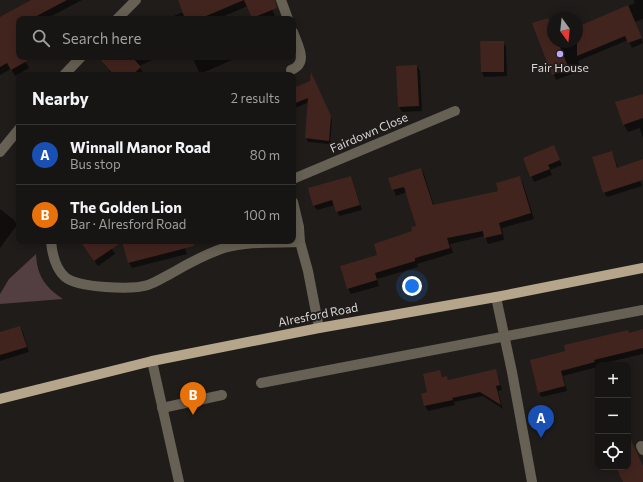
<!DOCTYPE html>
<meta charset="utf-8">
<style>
body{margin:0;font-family:Commissioner,sans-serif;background:#201e1d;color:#f1f3f6}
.controls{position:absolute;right:12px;bottom:12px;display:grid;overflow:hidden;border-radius:8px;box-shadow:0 2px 10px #0003}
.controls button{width:36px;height:36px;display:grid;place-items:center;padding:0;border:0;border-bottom:1px solid #363434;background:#171514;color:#f1f3f6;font:20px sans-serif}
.compass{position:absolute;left:547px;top:12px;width:36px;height:36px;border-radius:50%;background:#171514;box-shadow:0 2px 10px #0003;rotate:165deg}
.you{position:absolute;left:412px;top:286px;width:14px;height:14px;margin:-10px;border:3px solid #fff;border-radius:50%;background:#1a73e8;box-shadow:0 0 0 6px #1a73e833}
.badge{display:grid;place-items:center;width:26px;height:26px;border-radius:50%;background:#0b8043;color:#fff;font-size:13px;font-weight:700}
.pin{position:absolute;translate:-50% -33px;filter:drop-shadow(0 1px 2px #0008)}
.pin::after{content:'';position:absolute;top:21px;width:14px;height:12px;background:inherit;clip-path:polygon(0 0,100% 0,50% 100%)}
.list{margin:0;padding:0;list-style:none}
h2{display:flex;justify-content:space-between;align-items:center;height:52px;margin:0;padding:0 16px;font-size:17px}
h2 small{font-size:13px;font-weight:400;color:#9e9fa0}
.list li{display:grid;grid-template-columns:26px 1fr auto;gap:12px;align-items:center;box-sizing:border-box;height:60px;padding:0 16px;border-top:1px solid #363434}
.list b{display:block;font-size:15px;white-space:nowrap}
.list p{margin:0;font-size:13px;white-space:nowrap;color:#9e9fa0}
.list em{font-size:13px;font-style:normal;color:#9e9fa0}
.icon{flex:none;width:22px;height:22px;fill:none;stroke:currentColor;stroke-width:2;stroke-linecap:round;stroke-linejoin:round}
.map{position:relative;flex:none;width:643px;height:482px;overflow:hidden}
.search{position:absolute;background:#171514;box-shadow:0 2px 10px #0003;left:16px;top:16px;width:280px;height:44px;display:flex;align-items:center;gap:10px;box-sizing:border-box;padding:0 14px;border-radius:8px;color:#9e9fa0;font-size:15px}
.panel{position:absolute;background:#171514;box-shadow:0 2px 10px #0003;left:16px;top:72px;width:280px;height:172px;border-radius:8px}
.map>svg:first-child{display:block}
</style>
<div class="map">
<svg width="643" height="482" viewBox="0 0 643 482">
<rect width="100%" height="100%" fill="#1f1c1a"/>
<path fill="#533e41" d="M36,254C37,276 45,287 63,299L0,304V294L9,279Z"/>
<g fill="#0007">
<path d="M31,0H82L46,19H19V57H23L29,68L15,76L11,69L0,75V19Z"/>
<path d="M179,0H268L275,16L268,19H253L248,6L217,19H167L183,12Z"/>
<path d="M633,0H643V19L635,22L643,43L632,48L628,40L578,61L582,70L556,80L534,24L548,19L553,30V42H577V28L635,3Z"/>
<path d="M503,42L506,47L507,76L484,77L482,72Z"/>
<path d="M111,57H159L139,66L144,74L143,75H106L110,71L104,63Z"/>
<path d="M192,57H239L200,74Z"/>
<path d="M417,66L420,71L422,111L402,112L399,107Z"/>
<path d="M311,75L332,120L330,144L308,142L306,138L309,102L293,109V90L311,82Z"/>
<path d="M643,95V139L640,128L628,132L624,125Z"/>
<path d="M554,147L562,165L550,170L552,175L534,182L524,159Z"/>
<path d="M612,152L618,168H636L642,186L607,197L604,192Z"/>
<path d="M421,169L424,174L434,206L499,191L520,177L523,183L534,219L502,228L504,240L488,244L485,236L450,244L453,253L417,264L418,267L377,279L379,286L351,294L348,288L378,256L413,232L417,227L407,192L396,196L389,178Z"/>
<path d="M351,177L353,182L362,210L339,216L335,205L317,210L314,206Z"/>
<path d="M0,209L14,220L17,225L0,248Z"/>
<path d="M81,241H107L115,254L98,266Z"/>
<path d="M123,241H183L187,254L132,268L129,263Z"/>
<path d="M20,327L23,332L29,352L0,361V333Z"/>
<path d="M643,330V354L596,365L597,367L563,376L567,391L541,397L539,392L531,361Z"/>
<path d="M439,371L443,378L447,377L449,381L495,371L498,376L502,390L498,391L503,409L483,396L454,402L455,405L428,411L425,406L422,394L428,393Z"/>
</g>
<g fill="#42241e">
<path d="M31,0H67L31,19H19V57H24L27,61L11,70L7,63L0,67V17Z"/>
<path d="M178,0H244L199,19H185Z"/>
<path d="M244,0H275L277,8L252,18Z"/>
<path d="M628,5L642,38L628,43L625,36L577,56V27Z"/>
<path d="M548,18L553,29V42H558L569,69L552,75L532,23Z"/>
<path d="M480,41H504V72H481Z"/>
<path d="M98,57H132L141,67L132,75H114Z"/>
<path d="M417,65L419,106L398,107L396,66Z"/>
<path d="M311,72L331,116L329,141L305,138L308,98L293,104V88L310,81Z"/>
<path d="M643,94V118L623,125L615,102Z"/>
<path d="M554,145L560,160L548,165L550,169L530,177L523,158Z"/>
<path d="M612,151L617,168L643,159V180L603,193L592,157Z"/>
<path d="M421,168L433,205L498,191L496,183L520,176L531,213L499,223L502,234L484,238L483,231L447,238L450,248L415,258V261L375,273L377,280L347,289L340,266L377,255L374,244L412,231L411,227L416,226L404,187L392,190L388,178Z"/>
<path d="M351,176L360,205L336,212L332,200L313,206L308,188Z"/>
<path d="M80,241H193L194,246L128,263L122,242L94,261Z"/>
<path d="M20,326L27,347L0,355V332Z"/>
<path d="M643,329V348L594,360L595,362L561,371L565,386L538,393L530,360L565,351L564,345L628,330L629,333Z"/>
<path d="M496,369L500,385L496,386L501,405L480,392L452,398L453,400L424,406L421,394L427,392L423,374L440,370L442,377L447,376L448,380Z"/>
<path d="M628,433L643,466V482H623L616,467H628Z"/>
</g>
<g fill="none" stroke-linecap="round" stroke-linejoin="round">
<g stroke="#676054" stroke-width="10">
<path d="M281,0L288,19"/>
<path d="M117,19L136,0"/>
<path d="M291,70C309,63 298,46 293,32"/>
<path d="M64,75L81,57"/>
<path d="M0,152L19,129"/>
<path d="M293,179L455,111"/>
<path d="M51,241C52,253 55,268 65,277C78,288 132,290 148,285C157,282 164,277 172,273C189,263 206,254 224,248C249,241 275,243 300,242L299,227L293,202"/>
<path d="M300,242L308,271L319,328"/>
<path d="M496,297L512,372L532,482"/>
<path d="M152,361L179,482"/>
<path d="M261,383L643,310"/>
<path d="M162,408L222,395"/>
<path d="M641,446L643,450"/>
</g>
<path stroke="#b4a58b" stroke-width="10" d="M0,399L152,361L319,328L496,297L643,268"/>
</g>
<circle fill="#bbaaf6" stroke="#1f1c1a" stroke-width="1.5" cx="560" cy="54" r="4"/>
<g text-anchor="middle" stroke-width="3.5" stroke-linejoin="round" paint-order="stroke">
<g font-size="12" fill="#d9d7d6" stroke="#1f1c1a">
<text x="560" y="72">Fair House</text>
</g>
<g font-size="12" fill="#d9d7d6" stroke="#1f1c1a">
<text transform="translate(369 133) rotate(-23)" y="4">Fairdown Close</text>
<text transform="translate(318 315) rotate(-11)" y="4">Alresford Road</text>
</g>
</g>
</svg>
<div class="controls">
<button>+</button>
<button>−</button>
<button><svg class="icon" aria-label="locate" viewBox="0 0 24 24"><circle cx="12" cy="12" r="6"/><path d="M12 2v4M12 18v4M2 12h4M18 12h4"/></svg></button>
</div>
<svg class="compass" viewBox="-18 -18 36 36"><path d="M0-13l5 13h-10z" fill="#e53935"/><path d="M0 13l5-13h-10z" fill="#9e9fa0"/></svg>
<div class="you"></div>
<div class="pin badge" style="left:541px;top:438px;background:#1a4fb4">A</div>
<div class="pin badge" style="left:193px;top:415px;background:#e8710a">B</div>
<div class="search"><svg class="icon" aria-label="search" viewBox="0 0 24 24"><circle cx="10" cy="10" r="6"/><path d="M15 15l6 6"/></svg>Search here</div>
<section class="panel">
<h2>Nearby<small>2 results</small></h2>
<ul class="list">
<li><span class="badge" style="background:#1a4fb4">A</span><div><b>Winnall Manor Road</b><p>Bus stop</p></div><em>80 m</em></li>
<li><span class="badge" style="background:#e8710a">B</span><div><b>The Golden Lion</b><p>Bar · Alresford Road</p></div><em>100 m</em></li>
</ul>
</section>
</div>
